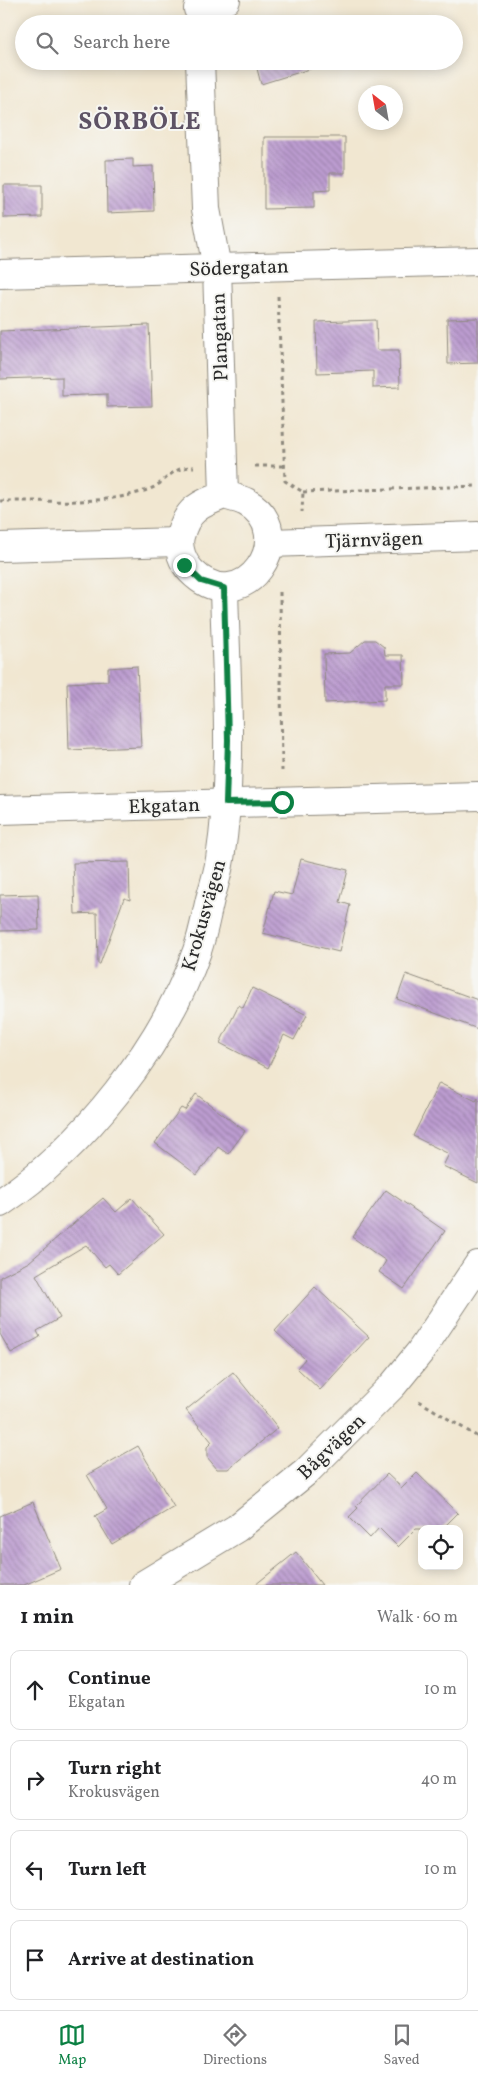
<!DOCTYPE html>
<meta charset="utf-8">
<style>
body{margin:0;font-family:Vollkorn,serif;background:#f2f2f2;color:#202124}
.controls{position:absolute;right:15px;bottom:15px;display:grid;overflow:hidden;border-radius:10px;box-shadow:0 2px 12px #0003}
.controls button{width:45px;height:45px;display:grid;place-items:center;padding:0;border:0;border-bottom:1px solid #e0e0e0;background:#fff;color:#202124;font:25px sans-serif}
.compass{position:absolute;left:358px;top:85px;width:45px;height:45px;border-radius:50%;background:#fff;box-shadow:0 2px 12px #0003;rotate:329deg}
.stop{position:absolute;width:15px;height:15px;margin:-11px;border:4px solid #0b8043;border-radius:50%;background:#fff}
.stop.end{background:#0b8043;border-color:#fff;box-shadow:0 1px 5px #0008}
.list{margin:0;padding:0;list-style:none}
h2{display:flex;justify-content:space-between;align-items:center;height:65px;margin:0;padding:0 20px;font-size:21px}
h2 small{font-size:16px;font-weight:400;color:#757577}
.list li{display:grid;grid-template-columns:32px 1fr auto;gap:15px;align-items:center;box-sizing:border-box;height:80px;margin:0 10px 10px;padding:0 10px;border:1px solid #e0e0e0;border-radius:10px}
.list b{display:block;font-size:19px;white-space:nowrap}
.list p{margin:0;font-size:16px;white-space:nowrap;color:#757577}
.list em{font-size:16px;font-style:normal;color:#757577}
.icon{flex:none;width:28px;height:28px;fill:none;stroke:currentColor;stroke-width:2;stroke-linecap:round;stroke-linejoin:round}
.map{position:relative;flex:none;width:478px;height:1585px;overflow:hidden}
.search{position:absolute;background:#fff;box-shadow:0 2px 12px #0003;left:15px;right:15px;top:15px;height:55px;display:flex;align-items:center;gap:12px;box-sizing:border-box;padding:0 18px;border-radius:28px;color:#757577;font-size:19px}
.sheet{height:425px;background:#fff}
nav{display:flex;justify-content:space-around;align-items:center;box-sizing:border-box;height:70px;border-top:1px solid #e0e0e0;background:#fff;font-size:14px;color:#757577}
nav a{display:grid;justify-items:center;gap:2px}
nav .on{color:#0b8043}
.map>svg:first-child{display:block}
</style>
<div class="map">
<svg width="478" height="1585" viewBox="0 0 478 1585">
<defs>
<pattern id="building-back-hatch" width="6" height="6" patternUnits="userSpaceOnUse" patternTransform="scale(1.25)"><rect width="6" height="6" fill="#bc9cd0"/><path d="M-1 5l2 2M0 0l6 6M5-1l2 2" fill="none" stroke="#997fa9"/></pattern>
</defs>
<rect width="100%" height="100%" fill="#f6f6f2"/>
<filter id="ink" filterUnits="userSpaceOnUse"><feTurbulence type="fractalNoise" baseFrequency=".02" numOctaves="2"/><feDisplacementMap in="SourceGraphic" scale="10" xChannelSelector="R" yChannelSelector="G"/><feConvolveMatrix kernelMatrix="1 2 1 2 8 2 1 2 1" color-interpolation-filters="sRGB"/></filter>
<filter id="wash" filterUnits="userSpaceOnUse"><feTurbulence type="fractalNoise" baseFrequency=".0096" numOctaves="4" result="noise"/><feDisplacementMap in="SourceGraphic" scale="20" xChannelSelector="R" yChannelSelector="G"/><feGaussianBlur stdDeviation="1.12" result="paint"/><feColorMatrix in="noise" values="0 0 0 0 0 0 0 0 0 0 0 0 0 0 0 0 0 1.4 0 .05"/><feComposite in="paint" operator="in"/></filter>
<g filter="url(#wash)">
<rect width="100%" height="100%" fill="#f1e7d1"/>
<g id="blocks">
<g fill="url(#building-back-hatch)">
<path d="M313,17L315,24H289L293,23Z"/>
<path d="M255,61H326V64L261,84Z"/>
<path d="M264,137H345V173H330V190L314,191V208L264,209Z"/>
<path d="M133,159V167L153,166L154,211L107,213L106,160Z"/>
<path d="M4,185H42V217L4,218Z"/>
<path d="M478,318V363L448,364L447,319Z"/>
<path d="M376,320L377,350H399L400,387L373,388V371L317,373L316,322Z"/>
<path d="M149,325L152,406L107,407V394L62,396V377L0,379V331Z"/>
<path d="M365,640H375L384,647L385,655H403L404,684H385V700L325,703L324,654L350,653Z"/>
<path d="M137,666L141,747L69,750L67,683L108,681V668Z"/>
<path d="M301,859L348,870L340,902L350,905L339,952L263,933L274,891L292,895Z"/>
<path d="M129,862L130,900L124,898L100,964H98L97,913L75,914L73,863Z"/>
<path d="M38,894L39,930L0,931V895Z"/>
<path d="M406,974L478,1000V1029L397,999Z"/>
<path d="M252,988L307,1015L294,1040L284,1035L268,1068L220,1043L239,1005L243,1008Z"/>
<path d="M439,1083L476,1101L478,1098V1183L443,1166L449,1154L413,1136Z"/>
<path d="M196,1094L245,1131L228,1154L218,1147L197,1175L155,1143L181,1108L185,1110Z"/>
<path d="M386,1190L445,1231L404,1289L379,1272L386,1261L352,1237Z"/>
<path d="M103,1198L116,1212L132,1198L164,1234L118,1274L109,1264L105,1267L86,1245L36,1275L60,1318L37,1331L40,1337L11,1353L0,1334V1277L29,1262Z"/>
<path d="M315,1287L369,1337L320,1390L297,1368L305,1359L275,1331Z"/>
<path d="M233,1372L278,1428L228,1469H217L207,1457V1447L212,1442L186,1410Z"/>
<path d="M138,1446L174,1507L112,1544L95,1516L107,1509L87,1475Z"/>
<path d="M417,1473L458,1513L442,1529H416L398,1547L379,1528L370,1538L349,1517L358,1508L356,1506L387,1474L402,1488Z"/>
<path d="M33,1502L61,1569L24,1585H0V1516Z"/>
<path d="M296,1552L322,1585H255Z"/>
</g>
</g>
</g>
<g filter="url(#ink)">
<use href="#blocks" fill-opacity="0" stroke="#8e897e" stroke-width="1"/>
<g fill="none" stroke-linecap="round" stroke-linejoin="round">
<g stroke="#8e897e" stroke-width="30">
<g id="minor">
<path d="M198,9L226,0"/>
<path d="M200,61L206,209L217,268L224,495"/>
<path d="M0,274L478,261"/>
<path d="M0,810L478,796"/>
<path d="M0,1203C83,1148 164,1045 197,951C203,934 206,916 210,899C214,886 218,873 220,859C234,770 226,678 224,588"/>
<path d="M143,1585L237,1528L306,1472L393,1385L420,1352L478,1265"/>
</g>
</g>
<g stroke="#8e897e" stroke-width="30">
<g id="tertiary">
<path d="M224,495C231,497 240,499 246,502C303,533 243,624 191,571C183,563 177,548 180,536C187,509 200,504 224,495Z"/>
<path d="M270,543L478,536"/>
<path d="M0,547L178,542"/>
</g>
</g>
<g stroke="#8e897e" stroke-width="3" stroke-dasharray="4 4" stroke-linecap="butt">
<path d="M278,296L285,481L303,492L302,512"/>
<path d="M255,466H285"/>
<path d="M303,492L478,486"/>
<path d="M0,501C47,500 101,506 147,490C167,484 168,467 194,467"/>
<path d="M280,592L282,771"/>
<path d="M419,1401L478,1437"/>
</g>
<use href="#minor" stroke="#fff" stroke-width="28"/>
<use href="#tertiary" stroke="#fff" stroke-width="28"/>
</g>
</g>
<g fill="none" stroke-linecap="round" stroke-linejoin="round" filter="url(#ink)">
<path stroke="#0b8043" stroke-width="6" d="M184,565L201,581L224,588L228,740L226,803L282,802"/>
</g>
<g text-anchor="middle" stroke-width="4" stroke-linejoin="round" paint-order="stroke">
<g font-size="20" fill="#2b2b2b" stroke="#f6f6f2">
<text transform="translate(239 267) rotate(-2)" y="7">Södergatan</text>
<text transform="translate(219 337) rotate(-92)" y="7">Plangatan</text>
<text transform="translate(374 539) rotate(-2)" y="7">Tjärnvägen</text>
<text transform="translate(164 805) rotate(-2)" y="7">Ekgatan</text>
<text transform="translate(203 915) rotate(-74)" y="7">Krokusvägen</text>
<text transform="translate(331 1446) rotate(-44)" y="7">Bågvägen</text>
</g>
<g font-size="25" font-weight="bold" letter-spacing="1" fill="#5e5365" stroke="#f6f6f2">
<text x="140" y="129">SÖRBÖLE</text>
</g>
</g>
</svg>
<div class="controls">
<button><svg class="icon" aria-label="locate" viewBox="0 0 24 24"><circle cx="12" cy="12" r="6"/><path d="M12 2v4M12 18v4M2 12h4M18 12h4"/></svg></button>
</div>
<svg class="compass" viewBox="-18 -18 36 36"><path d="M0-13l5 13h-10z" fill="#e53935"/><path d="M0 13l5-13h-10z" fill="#757577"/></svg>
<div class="stop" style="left:282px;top:802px"></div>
<div class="stop end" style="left:184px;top:565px"></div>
<div class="search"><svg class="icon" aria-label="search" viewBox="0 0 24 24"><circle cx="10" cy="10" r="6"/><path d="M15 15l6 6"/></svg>Search here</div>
</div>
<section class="sheet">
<h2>1 min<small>Walk · 60 m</small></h2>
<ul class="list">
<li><svg class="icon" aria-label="ahead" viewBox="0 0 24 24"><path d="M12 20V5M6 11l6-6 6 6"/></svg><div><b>Continue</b><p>Ekgatan</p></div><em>10 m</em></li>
<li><svg class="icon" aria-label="right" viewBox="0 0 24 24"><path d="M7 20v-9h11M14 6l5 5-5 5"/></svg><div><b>Turn right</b><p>Krokusvägen</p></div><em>40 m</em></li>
<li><svg class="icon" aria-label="left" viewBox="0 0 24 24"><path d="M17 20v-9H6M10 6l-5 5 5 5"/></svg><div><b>Turn left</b></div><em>10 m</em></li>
<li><svg class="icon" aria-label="arrive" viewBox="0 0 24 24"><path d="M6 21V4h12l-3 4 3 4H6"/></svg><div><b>Arrive at destination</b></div></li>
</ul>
</section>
<nav>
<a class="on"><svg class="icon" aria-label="map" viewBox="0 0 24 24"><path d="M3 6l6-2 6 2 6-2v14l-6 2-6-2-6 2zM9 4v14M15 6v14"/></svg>Map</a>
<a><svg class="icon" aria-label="directions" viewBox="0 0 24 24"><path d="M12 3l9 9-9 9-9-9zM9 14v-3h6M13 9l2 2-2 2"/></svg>Directions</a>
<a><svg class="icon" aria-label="saved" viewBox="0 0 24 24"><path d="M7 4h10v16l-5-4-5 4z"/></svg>Saved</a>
</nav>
